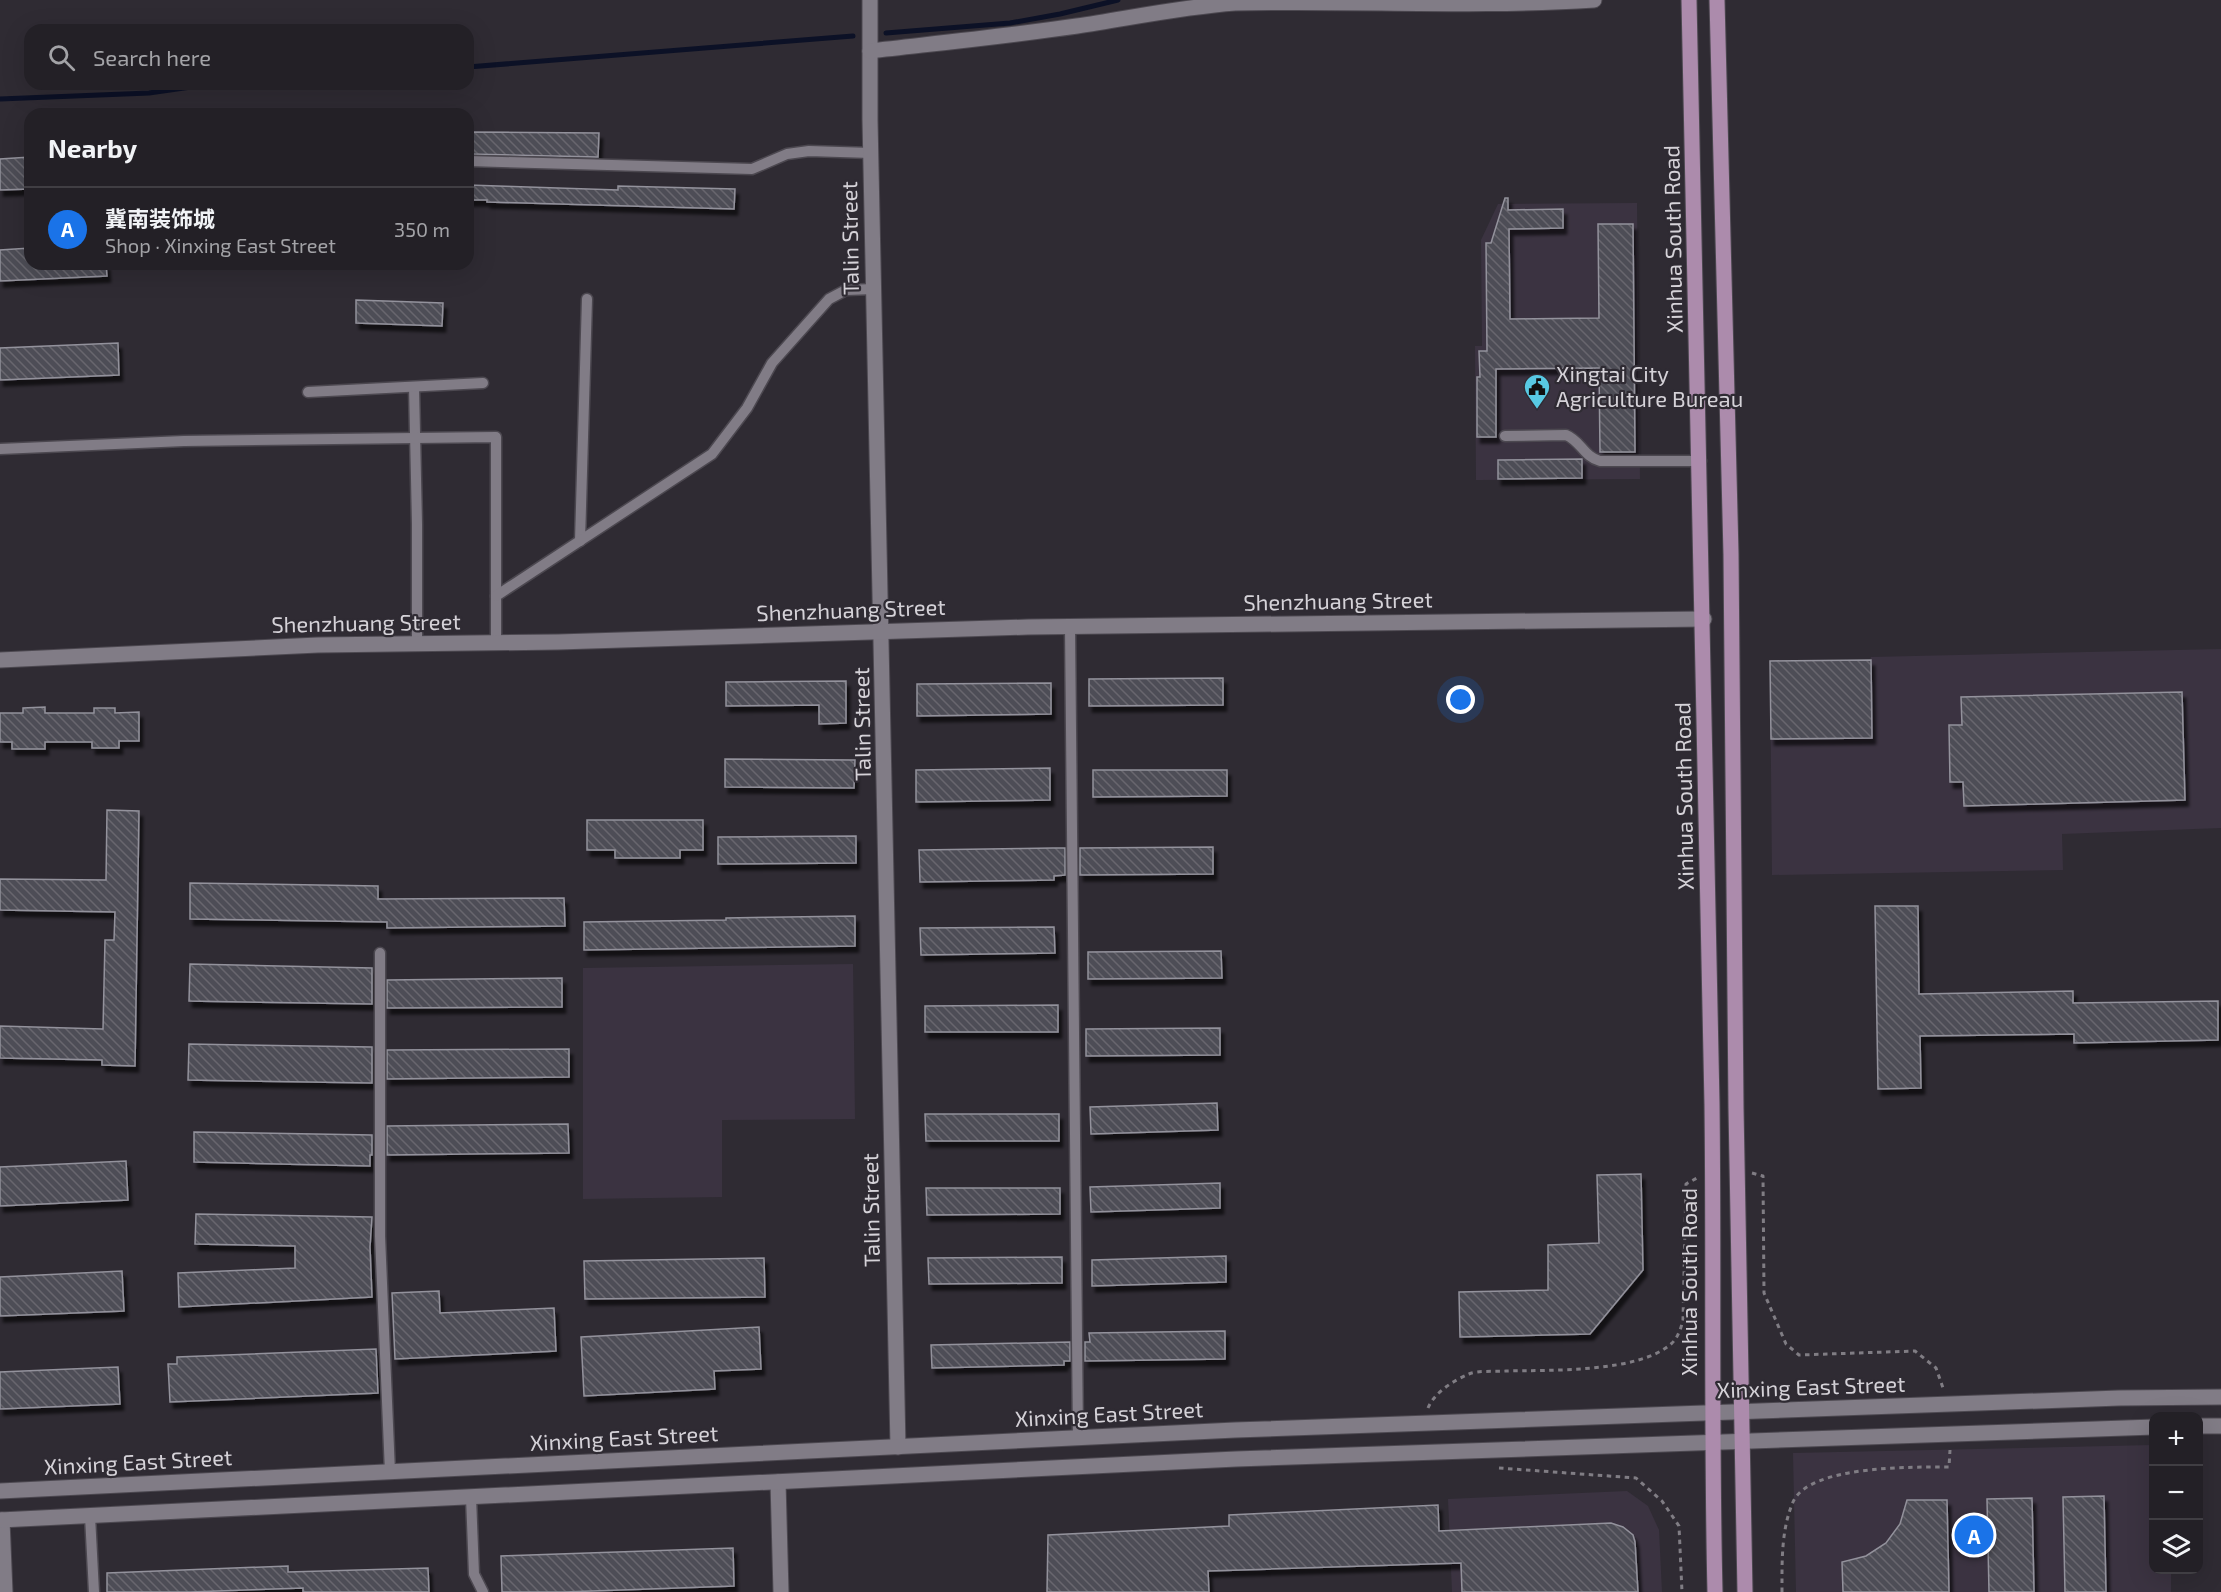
<!DOCTYPE html>
<meta charset="utf-8">
<style>
body{margin:0;font-family:"Exo 2","Noto Sans SC",sans-serif;background:#2b282e;color:#f1f3f6}
.controls{position:absolute;right:18px;bottom:18px;display:grid;overflow:hidden;border-radius:12px;box-shadow:0 6px 24px #0002}
.controls button{width:54px;height:54px;display:grid;place-items:center;padding:0;border:0;border-bottom:2px solid #403e43;background:#232026;color:#f1f3f6;font:30px sans-serif}
.you{position:absolute;left:1461px;top:700px;width:21px;height:21px;margin:-15px;border:4px solid #fff;border-radius:50%;background:#1a73e8;box-shadow:0 0 0 9px #1a73e833}
.badge{display:grid;place-items:center;width:39px;height:39px;border-radius:50%;background:#1a73e8;color:#fff;font-size:20px;font-weight:700}
.pin{position:absolute;translate:-50% -50%;border:3px solid #fff;box-shadow:0 2px 6px #0006}
.list{margin:0;padding:0;list-style:none}
h2{display:flex;justify-content:space-between;align-items:center;height:78px;margin:0;padding:0 24px;font-size:26px}
h2 small{font-size:20px;font-weight:400;color:#a3a3a7}
.list li{display:grid;grid-template-columns:39px 1fr auto;gap:18px;align-items:center;box-sizing:border-box;height:84px;padding:0 24px;border-top:2px solid #403e43}
.list b{display:block;font-size:22px;white-space:nowrap}
.list p{margin:0;font-size:20px;white-space:nowrap;color:#a3a3a7}
.list em{font-size:20px;font-style:normal;color:#a3a3a7}
.icon{flex:none;width:33px;height:33px;fill:none;stroke:currentColor;stroke-width:2;stroke-linecap:round;stroke-linejoin:round}
.map{position:relative;flex:none;width:2221px;height:1592px;overflow:hidden}
.search{position:absolute;background:#232026;box-shadow:0 6px 24px #0002;left:24px;top:24px;width:450px;height:66px;display:flex;align-items:center;gap:15px;box-sizing:border-box;padding:0 21px;border-radius:18px;color:#a3a3a7;font-size:22px}
.panel{position:absolute;background:#232026;box-shadow:0 6px 24px #0002;left:24px;top:108px;width:450px;height:162px;border-radius:18px}
.map>svg:first-child{display:block}
</style>
<div class="map">
<svg width="2221" height="1592" viewBox="0 0 2221 1592">
<defs>
<pattern id="building-back-hatch" width="6" height="6" patternUnits="userSpaceOnUse" patternTransform="scale(1.5)"><rect width="6" height="6" fill="#4e4d56"/><path d="M-1 5l2 2M0 0l6 6M5-1l2 2" fill="none" stroke="#67666e"/></pattern>
<filter id="shadow"><feDropShadow dx="3.5" dy="6" stdDeviation="1.5" flood-color="#0009"/></filter>
</defs>
<rect width="100%" height="100%" fill="#2f2b33"/>
<g fill="#3b3341">
<path d="M1637,203L1640,479L1476,480L1475,346H1482L1481,240L1498,204Z"/>
<path d="M2221,649V828L2062,834L2063,870L1772,875L1770,661L1870,660L1871,657Z"/>
<path d="M853,964L855,1119L722,1120V1197L583,1199V968Z"/>
<path d="M2153,1445L2154,1570H2171V1592H1796L1793,1453Z"/>
<path d="M1627,1491L1648,1506L1659,1530L1662,1592H1452L1448,1499Z"/>
</g>
<g fill="none" stroke-linecap="round" stroke-linejoin="round">
<g stroke="#0c1126" stroke-width="5">
<path d="M886,33L1010,23L1060,14L1118,0"/>
<path d="M468,67L853,36"/>
<path d="M0,99L149,93L212,84"/>
</g>
</g>
<g fill="url(#building-back-hatch)" stroke="#93929c" stroke-width="1.5" filter="url(#shadow)">
<path d="M468,132L599,133L598,157L468,154Z"/>
<path d="M30,157V189L0,190V159Z"/>
<path d="M468,185L618,190V186L735,189L734,209L487,202V200H468Z"/>
<path d="M1505,198H1508V210L1563,209V228L1509,229L1510,319L1599,318L1598,224H1633L1635,452H1600L1599,368L1496,369V437H1477V377H1480L1479,351H1487L1486,243H1491Z"/>
<path d="M30,248V264H106L107,276L0,281V250Z"/>
<path d="M356,300L443,303L442,326L356,323Z"/>
<path d="M118,343L119,375L0,380V348Z"/>
<path d="M1582,459V478L1498,479V460Z"/>
<path d="M1871,660L1872,738L1771,739L1770,661Z"/>
<path d="M1223,678V705L1089,706V679Z"/>
<path d="M846,681V723L819,724V705L726,706V682Z"/>
<path d="M1051,683V714L917,716V684Z"/>
<path d="M2182,692L2185,800L1964,806L1963,782H1950L1949,725H1962L1961,697Z"/>
<path d="M45,707V713H94V708H115V713L139,712V741H119V748H92V742H45V749H12V742H0V713H23V708Z"/>
<path d="M725,759L855,760L854,788L725,787Z"/>
<path d="M1050,768V800L916,802V770Z"/>
<path d="M1093,770H1227V796L1093,797Z"/>
<path d="M107,810L139,811L135,1066L102,1065V1060L0,1058V1026L103,1029L105,940H114L115,912L0,910V879L106,880Z"/>
<path d="M587,820H703V850H680V858H615V850H587Z"/>
<path d="M856,836V863L718,864V837Z"/>
<path d="M1213,847V874L1080,875V848Z"/>
<path d="M1053,848H1065V875L1054,876V880L920,882L919,850Z"/>
<path d="M190,883L378,886V899L564,898L565,926L387,928V922L190,919Z"/>
<path d="M1875,906H1918L1919,994L2073,991V1003L2218,1001V1040L2074,1043V1034L1920,1036L1921,1088L1878,1089Z"/>
<path d="M855,916V946L584,950V922L726,920V918Z"/>
<path d="M1054,927L1055,953L921,955L920,928Z"/>
<path d="M1221,951L1222,978L1088,979V952Z"/>
<path d="M190,964L372,968V1004L189,1001Z"/>
<path d="M562,978V1007L387,1008V980Z"/>
<path d="M1058,1005V1032H925V1006Z"/>
<path d="M1220,1028V1055L1086,1056V1029Z"/>
<path d="M189,1044L372,1047V1083L188,1080Z"/>
<path d="M569,1049V1077L387,1079V1050Z"/>
<path d="M1217,1103L1218,1130L1091,1134L1090,1107Z"/>
<path d="M925,1114H1059V1141H926Z"/>
<path d="M568,1124L569,1153L387,1155V1126Z"/>
<path d="M194,1132L372,1135V1155H370V1166L194,1162Z"/>
<path d="M126,1161L128,1200L0,1206V1167Z"/>
<path d="M1641,1174L1643,1270L1590,1334L1460,1337L1459,1292L1548,1290V1245L1599,1243L1597,1175Z"/>
<path d="M1220,1183V1208L1091,1212L1090,1187Z"/>
<path d="M926,1188H1060V1214L927,1215Z"/>
<path d="M196,1214L372,1217L370,1247L372,1297L179,1307L178,1273L295,1268V1246L195,1244Z"/>
<path d="M1226,1256V1282L1092,1286V1260Z"/>
<path d="M1062,1257V1283L929,1284L928,1258Z"/>
<path d="M764,1258L765,1297L585,1299L584,1261Z"/>
<path d="M122,1271L124,1311L0,1316V1277Z"/>
<path d="M439,1291L440,1313L554,1308L556,1351L395,1359L392,1293Z"/>
<path d="M759,1327L761,1369L714,1371L715,1389L584,1396L581,1337Z"/>
<path d="M1225,1331V1359L1085,1361V1342H1090L1089,1333Z"/>
<path d="M1070,1342V1361H1064V1365L932,1368L931,1345Z"/>
<path d="M376,1349L378,1393L170,1402L168,1364H177V1357Z"/>
<path d="M118,1367L120,1404L0,1409V1372Z"/>
<path d="M2104,1496L2106,1592H2065L2063,1497Z"/>
<path d="M2032,1498L2034,1592H1989L1987,1499Z"/>
<path d="M1907,1500H1947L1949,1592H1843L1842,1562L1866,1556L1886,1543L1900,1524Z"/>
<path d="M1438,1505L1439,1531L1611,1523L1623,1527L1633,1535L1635,1542L1638,1592H1462L1461,1563L1208,1571L1209,1592H1047L1048,1535L1229,1526V1515Z"/>
<path d="M733,1548L734,1586L564,1592H502L501,1556Z"/>
<path d="M288,1566V1572L428,1568L429,1592H303V1588L190,1592H107V1573Z"/>
</g>
<g fill="none" stroke-linecap="round" stroke-linejoin="round">
<g stroke="#4c4850" stroke-width="13">
<g id="lane">
<path d="M468,161L752,169L787,154L809,151L871,153"/>
<path d="M414,387L417,524V644"/>
<path d="M308,392L483,383"/>
<path d="M1505,436L1566,435C1581,441 1584,457 1600,461H1701"/>
<path d="M0,449L184,441L496,437V643"/>
<path d="M580,541L587,299"/>
<path d="M496,596L712,454L747,408L772,363L829,299L846,290L874,289"/>
<path d="M1070,627L1078,1438"/>
<path d="M380,953V1236L390,1472"/>
<path d="M471,1497L474,1574L483,1592"/>
<path d="M90,1516L94,1592"/>
</g>
</g>
<g stroke="#4c4850" stroke-width="17">
<g id="street">
<path d="M870,0V120L898,1447"/>
<path d="M870,51C939,43 1008,36 1077,26C1130,18 1182,7 1235,3C1354,0 1474,8 1594,0"/>
<path d="M2,1520L5,1592"/>
</g>
</g>
<g stroke="#4c4850" stroke-width="17">
<g id="secondary">
<path d="M0,660L318,645L558,642L1028,627L1704,619"/>
<path d="M2198,1426H2221"/>
<path d="M778,1482L781,1592"/>
<path d="M0,1491L1235,1430L2119,1398L2221,1397"/>
<path d="M0,1520L1236,1459L2154,1427"/>
</g>
</g>
<g stroke="#4c4850" stroke-width="17">
<g id="primary">
<path d="M1689,0C1698,368 1707,736 1712,1104C1714,1267 1711,1429 1715,1592"/>
<path d="M1717,0L1731,554L1736,1108L1745,1592"/>
</g>
</g>
<g stroke="#807d84" stroke-width="3" stroke-dasharray="4.5 4.5" stroke-linecap="butt">
<path d="M1752,1173L1763,1176L1764,1293L1786,1344L1799,1355L1915,1351L1936,1368L1943,1388"/>
<path d="M1428,1408C1434,1393 1454,1380 1469,1374C1479,1370 1495,1372 1506,1371C1549,1370 1638,1373 1671,1344C1678,1338 1681,1328 1683,1320L1686,1184L1697,1178"/>
<path d="M1499,1468L1636,1478L1662,1501L1679,1526L1682,1592"/>
<path d="M1782,1592C1782,1562 1781,1530 1793,1502C1809,1465 1914,1467 1949,1467L1950,1450"/>
</g>
<use href="#lane" stroke="#817c86" stroke-width="10"/>
<use href="#street" stroke="#817c86" stroke-width="15"/>
<use href="#secondary" stroke="#817c86" stroke-width="15"/>
<use href="#primary" stroke="#ac8bac" stroke-width="15"/>
</g>
<defs>
<g id="civic-pin" transform="scale(1.35)"><path d="M0 17L-7.5 6A9.5 9.5 0 1 1 7.5 6Z" fill="#58c9e3" stroke="#2f2b33"/><path d="M-.6-6.5H3V-4.5H.6V-3L4-1V1h2V6H-6V1h2V-1L-.6-3ZM-1.2 2.5V6h2.4V2.5Z" fill="#111"/></g>
</defs>
<g fill-rule="evenodd">
<use href="#civic-pin" x="1537" y="387"/>
</g>
<g text-anchor="middle" stroke-width="4.5" stroke-linejoin="round" paint-order="stroke">
<g font-size="22" fill="#d5d2d8" stroke="#2f2b33">
<text transform="translate(850 238) rotate(-91)" y="8">Talin Street</text>
<text transform="translate(1673 239) rotate(-91)" y="8">Xinhua South Road</text>
<text transform="translate(1338 601) rotate(-1)" y="8">Shenzhuang Street</text>
<text transform="translate(851 610) rotate(-2)" y="8">Shenzhuang Street</text>
<text transform="translate(366 623) rotate(-1)" y="8">Shenzhuang Street</text>
<text transform="translate(862 724) rotate(-91)" y="8">Talin Street</text>
<text transform="translate(1684 796) rotate(-91)" y="8">Xinhua South Road</text>
<text transform="translate(871 1210) rotate(-91)" y="8">Talin Street</text>
<text transform="translate(1689 1282) rotate(-90)" y="8">Xinhua South Road</text>
<text transform="translate(1811 1387) rotate(-2)" y="8">Xinxing East Street</text>
<text transform="translate(1109 1414) rotate(-3)" y="8">Xinxing East Street</text>
<text transform="translate(624 1438) rotate(-3)" y="8">Xinxing East Street</text>
<text transform="translate(138 1462) rotate(-3)" y="8">Xinxing East Street</text>
</g>
<g font-size="22" fill="#d5d2d8" stroke="#2f2b33" text-anchor="start">
<text x="1556" y="382">Xingtai City<tspan x="1556" dy="25">Agriculture Bureau</tspan></text>
</g>
</g>
</svg>
<div class="controls">
<button>+</button>
<button>−</button>
<button><svg class="icon" aria-label="layers" viewBox="0 0 24 24"><path d="M12 4l9 5-9 5-9-5zM3 14l9 5 9-5"/></svg></button>
</div>
<div class="you"></div>
<div class="pin badge" style="left:1974px;top:1535px">A</div>
<div class="search"><svg class="icon" aria-label="search" viewBox="0 0 24 24"><circle cx="10" cy="10" r="6"/><path d="M15 15l6 6"/></svg>Search here</div>
<section class="panel">
<h2>Nearby<small></small></h2>
<ul class="list">
<li><span class="badge">A</span><div><b>冀南装饰城</b><p>Shop · Xinxing East Street</p></div><em>350 m</em></li>
</ul>
</section>
</div>
